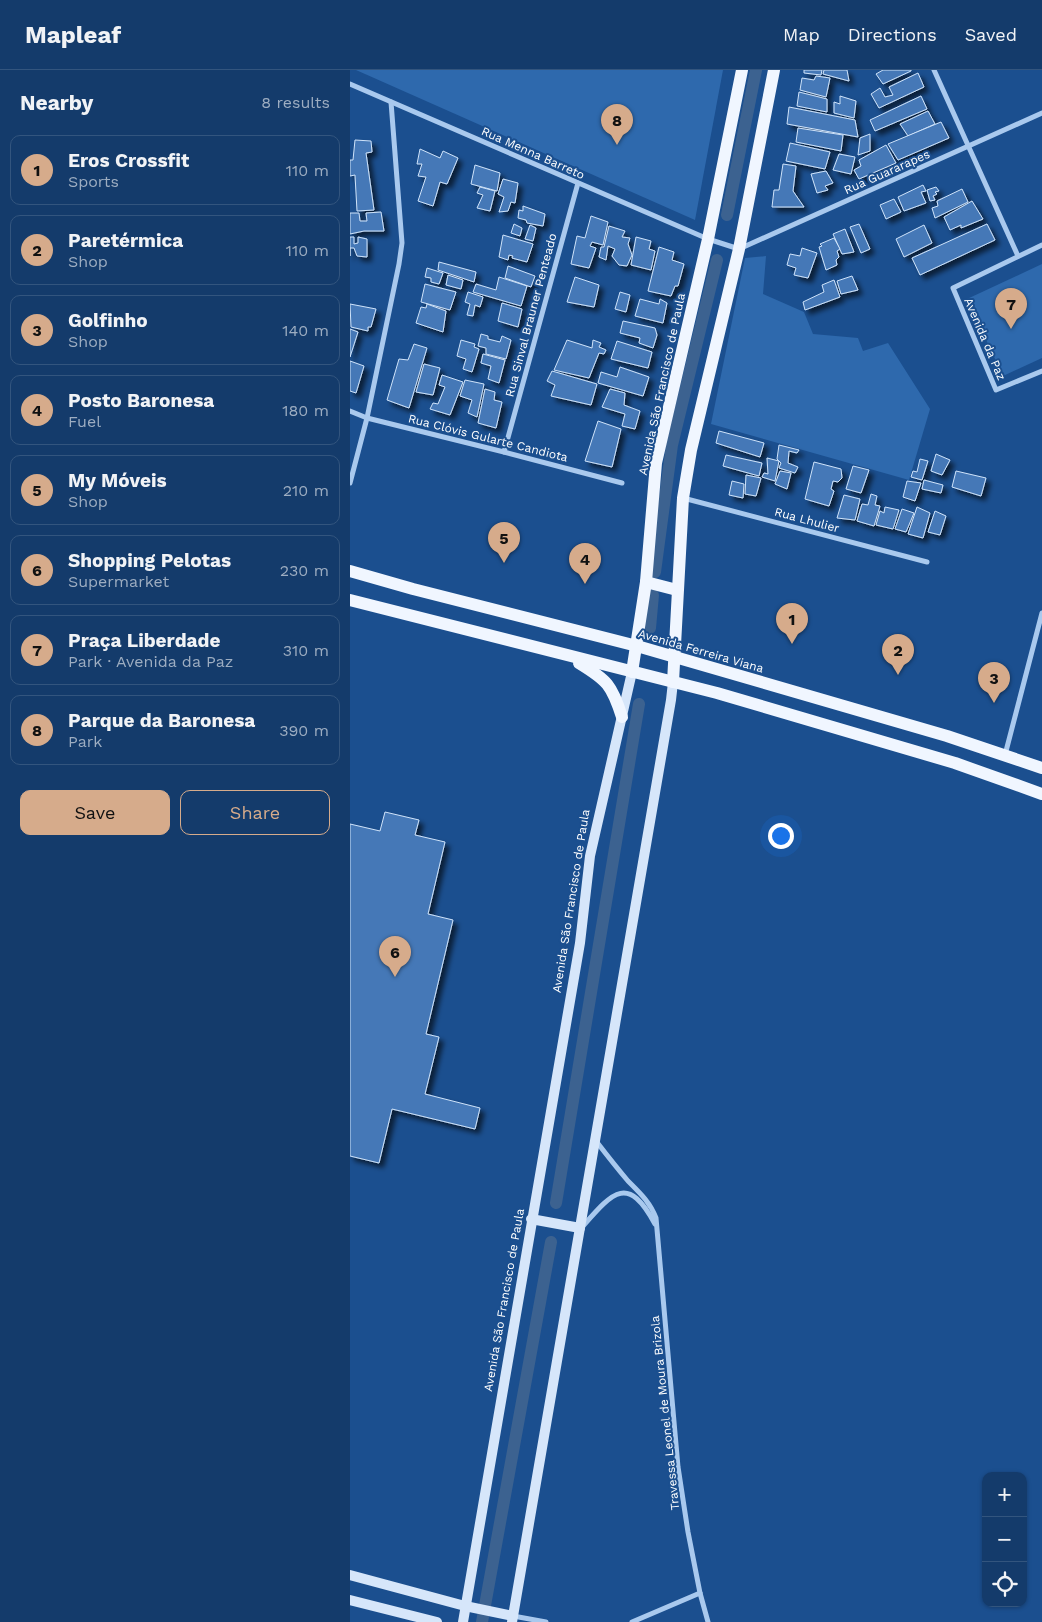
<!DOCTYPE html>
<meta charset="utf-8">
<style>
body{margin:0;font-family:"Work Sans",sans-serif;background:#214673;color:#f1f3f6}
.controls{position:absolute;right:15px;bottom:15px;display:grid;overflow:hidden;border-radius:10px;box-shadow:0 1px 4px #0004}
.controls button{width:45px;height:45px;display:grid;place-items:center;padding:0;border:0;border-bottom:1px solid #33557e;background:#143b6b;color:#f1f3f6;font:25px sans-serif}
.you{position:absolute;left:430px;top:765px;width:18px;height:18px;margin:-12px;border:4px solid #fff;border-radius:50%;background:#1a73e8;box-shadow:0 0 0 8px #1a73e833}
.badge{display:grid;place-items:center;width:32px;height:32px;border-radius:50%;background:#d6ab8b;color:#111;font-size:16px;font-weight:700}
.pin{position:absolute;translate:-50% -41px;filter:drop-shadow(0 1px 2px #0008)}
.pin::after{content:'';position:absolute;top:26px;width:18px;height:15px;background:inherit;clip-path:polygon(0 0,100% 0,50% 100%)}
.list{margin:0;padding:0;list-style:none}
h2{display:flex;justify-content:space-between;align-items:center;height:65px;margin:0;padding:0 20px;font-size:21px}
h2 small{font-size:16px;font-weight:400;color:#9dadc1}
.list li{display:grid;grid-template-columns:32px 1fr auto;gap:15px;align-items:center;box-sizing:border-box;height:70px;margin:0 10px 10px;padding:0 10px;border:1px solid #33557e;border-radius:10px}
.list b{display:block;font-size:19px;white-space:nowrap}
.list p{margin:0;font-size:16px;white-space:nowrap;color:#9dadc1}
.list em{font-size:16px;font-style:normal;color:#9dadc1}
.actions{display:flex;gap:10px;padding:15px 20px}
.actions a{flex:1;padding:11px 0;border:1px solid #d6ab8b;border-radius:10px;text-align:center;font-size:18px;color:#d6ab8b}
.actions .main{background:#d6ab8b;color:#111}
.icon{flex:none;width:28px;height:28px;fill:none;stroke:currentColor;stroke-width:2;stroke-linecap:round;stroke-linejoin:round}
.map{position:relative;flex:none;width:692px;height:1552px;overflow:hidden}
header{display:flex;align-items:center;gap:30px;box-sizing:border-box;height:70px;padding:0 25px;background:#143b6b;border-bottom:1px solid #33557e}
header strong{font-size:24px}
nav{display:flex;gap:28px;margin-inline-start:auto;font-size:18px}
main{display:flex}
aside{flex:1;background:#143b6b}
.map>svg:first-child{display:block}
</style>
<header>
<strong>Mapleaf</strong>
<nav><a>Map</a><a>Directions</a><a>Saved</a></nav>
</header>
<main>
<aside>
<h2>Nearby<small>8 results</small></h2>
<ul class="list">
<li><span class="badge">1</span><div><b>Eros Crossfit</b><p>Sports</p></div><em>110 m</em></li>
<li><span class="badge">2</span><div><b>Paretérmica</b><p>Shop</p></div><em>110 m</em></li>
<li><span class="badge">3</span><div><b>Golfinho</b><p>Shop</p></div><em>140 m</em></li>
<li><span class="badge">4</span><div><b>Posto Baronesa</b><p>Fuel</p></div><em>180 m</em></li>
<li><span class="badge">5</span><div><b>My Móveis</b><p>Shop</p></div><em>210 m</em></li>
<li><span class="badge">6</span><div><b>Shopping Pelotas</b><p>Supermarket</p></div><em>230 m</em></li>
<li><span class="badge">7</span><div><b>Praça Liberdade</b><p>Park · Avenida da Paz</p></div><em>310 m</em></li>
<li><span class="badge">8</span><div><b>Parque da Baronesa</b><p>Park</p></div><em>390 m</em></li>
</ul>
<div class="actions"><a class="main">Save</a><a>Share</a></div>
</aside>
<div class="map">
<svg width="692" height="1552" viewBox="0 0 692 1552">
<defs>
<filter id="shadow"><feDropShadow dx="4.5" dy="4.5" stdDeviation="2.5" flood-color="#0009"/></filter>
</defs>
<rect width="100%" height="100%" fill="#1b4f8f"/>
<g fill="#2e69ad">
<path d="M6,0H373L345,150Z"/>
<path d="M416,186L413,224L454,242L463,264L508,268L513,281L538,273L580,339L559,410L361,354L395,188Z"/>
<path d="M692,194V288L653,306L617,229Z"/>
</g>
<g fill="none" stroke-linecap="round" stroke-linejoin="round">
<g stroke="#3c6290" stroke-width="12">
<path d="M377,145L406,0"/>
<path d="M305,502L322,375L367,190"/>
<path d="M300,558L303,525"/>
<path d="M206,1133L289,634"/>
<path d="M132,1552L201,1172"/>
</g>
</g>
<g fill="#4478b7" stroke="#cfe3fa" filter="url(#shadow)">
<path d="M454,0H472L471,5L454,3Z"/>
<path d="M474,0H497L499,11L473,4Z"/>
<path d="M533,0H561V1L533,14L526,4Z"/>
<path d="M568,3L574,17L529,38L521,24L530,18L535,27L543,25L539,17Z"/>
<path d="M466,6L480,8L476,27L450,20L452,8L464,10Z"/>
<path d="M449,22L477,29V42L447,36Z"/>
<path d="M490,26L506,31L504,48L484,43V32L490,34Z"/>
<path d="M571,26L577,39L525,61L520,50Z"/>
<path d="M439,37L505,50L508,67L437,54Z"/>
<path d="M578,41L585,54L558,66L550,54Z"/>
<path d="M591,52L599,68L548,90L538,74Z"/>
<path d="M448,58L493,65L491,81L446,72Z"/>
<path d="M520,64V81L508,85L510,68Z"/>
<path d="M5,70L21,71L22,82L16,83L24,140L7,141L5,105L0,106V90H3Z"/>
<path d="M440,73L480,82L475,99L436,91Z"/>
<path d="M536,75L546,93L509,109L504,100L511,96L509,90Z"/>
<path d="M70,79L90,88L93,81L108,88L97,114L90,112L83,136L68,131L76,107L68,106L72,94H67Z"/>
<path d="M489,84L505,87L501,104L483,100Z"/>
<path d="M433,94L446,96L443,121L454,137H422L424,120H429Z"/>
<path d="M125,95L150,103L147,121L121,114Z"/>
<path d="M476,101L483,113L475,116L478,120L467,123L461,104Z"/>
<path d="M153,109L168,113L165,133L161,132L158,141L149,142L154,127L148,124Z"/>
<path d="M573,115L576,121L571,122L576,133L554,141L548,127Z"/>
<path d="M130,117L145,121L140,141L127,138L133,125L127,123Z"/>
<path d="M586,117L589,121L585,122L587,124L583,126L585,130L580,131L577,120Z"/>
<path d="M612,119L618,132L585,148L582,138L588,136L587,131Z"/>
<path d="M544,129L551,142L536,149L530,135Z"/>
<path d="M622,131L633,149L611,158V155L600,160L594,147Z"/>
<path d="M173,136L195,144L193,156L177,153L176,150L168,148L169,140L173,141Z"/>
<path d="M31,142L34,161H14L0,164V143H9L10,151H17L16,143Z"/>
<path d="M241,146L258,152L253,175L242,172L240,176L246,178L239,198L221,194L227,166L235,168Z"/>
<path d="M164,154L172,158L170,166L161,163Z"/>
<path d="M509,154L520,179L511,183L500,157Z"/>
<path d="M637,154L645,170L570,205L562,188Z"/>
<path d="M180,155L186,158L183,171L175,169Z"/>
<path d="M574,155L582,173L554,187L546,169Z"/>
<path d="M259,156L275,161L272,167L280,168L278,174L282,185L277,196L269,195L262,186L265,179L258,176L256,190L249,187L251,177H254Z"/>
<path d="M495,159L504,182L492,184L483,164Z"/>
<path d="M153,165L183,174L177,192L162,188L163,186L159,185L158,190L149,187Z"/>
<path d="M0,167H4V174L8,173V167L17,169V187L7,186L4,178H0V186Z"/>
<path d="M286,167L301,171L299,179L305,181L301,200L281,195Z"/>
<path d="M484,168L490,179L487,181L489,187L486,190L487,195L476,200L469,177L472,176L470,174Z"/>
<path d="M309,177L324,182L322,190L334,194L328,216H325L321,226L298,221Z"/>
<path d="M452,178L467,183L458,208L444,205L446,198L437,195L440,184L450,186Z"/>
<path d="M89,192L126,202L124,212L88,200Z"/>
<path d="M158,196L185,206L181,217L155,208Z"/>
<path d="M77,198L93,203L89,214L81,212V208L75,207Z"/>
<path d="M98,205L113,210L111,219L96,215Z"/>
<path d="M502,206L508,220L491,224L487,211Z"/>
<path d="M149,207L177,216L171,236L123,222L126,214L146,220Z"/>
<path d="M225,207L249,215L244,237L217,232Z"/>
<path d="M484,210L490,227L455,240L453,232L474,222L472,215Z"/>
<path d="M75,214L106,222L100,240L71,232Z"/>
<path d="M118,222L133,227L130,237L125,235L123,246L117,245L120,234L115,232Z"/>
<path d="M270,222L280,225L276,242L265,239Z"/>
<path d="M290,229L309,234L310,229L317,233L313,253L285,246Z"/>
<path d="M152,233L172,239L168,257L148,251Z"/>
<path d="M0,234L26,239L21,257H18V261L1,257Z"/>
<path d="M77,234L96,241L93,262L66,253L71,237L76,238Z"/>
<path d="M273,251L305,258L307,265L303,278L289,273L290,268L270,263Z"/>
<path d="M0,259L8,262L0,287Z"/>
<path d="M131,264L138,266V269L150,272L152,266L161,270L156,289L136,284V278L128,276Z"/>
<path d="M111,270L125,274L124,277L129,279L122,302L113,299L116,289L107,286Z"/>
<path d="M217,270L242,278L243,270L251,273L249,277L256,280L254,284L249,283L239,308L204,300Z"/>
<path d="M267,271L302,282L298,298L261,289Z"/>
<path d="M64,274L77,278L59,338L37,330L49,289L58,290Z"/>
<path d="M133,284L155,290L149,313L138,309L141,296L131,293Z"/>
<path d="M0,291L14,296L6,323L0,321Z"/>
<path d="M74,294L90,298L83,325L66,322Z"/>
<path d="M270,297L299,307L293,326L248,313L251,302L267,307Z"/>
<path d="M202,301L247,314L241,335L201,326L205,315L197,311Z"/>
<path d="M92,305L113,312L100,345L80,339L83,333L88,334L95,317L89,315Z"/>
<path d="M115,310L134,314L127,347L118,343L122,330L110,326Z"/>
<path d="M135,319L145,322L144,330L152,332L146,358L128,353Z"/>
<path d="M260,319L275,323L274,335L290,341L285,359L272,356L275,344L252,337Z"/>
<path d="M248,351L271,359L262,397L235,391Z"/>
<path d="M369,361L414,373L410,387L366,373Z"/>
<path d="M429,375L449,380L447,383L439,381L438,393L448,397L445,403L429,398L431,393L427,389Z"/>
<path d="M586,384L600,390L592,405L581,401Z"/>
<path d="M376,385L412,393L409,406L373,396Z"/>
<path d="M417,388L429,391L425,411L412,407L414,403L418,404Z"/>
<path d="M570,389L578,391L572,410L561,407L563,401L567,402Z"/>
<path d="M464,392L491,399L492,408L488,412L483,411L481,419L484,421L479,436L455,429Z"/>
<path d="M503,396L519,400L511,423L496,419Z"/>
<path d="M430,401L441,403L437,419L425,414Z"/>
<path d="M606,401L636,408L631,426L602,417Z"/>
<path d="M396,405L411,408L406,426L395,424Z"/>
<path d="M574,410L593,415L591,423L572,419Z"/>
<path d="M382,411L394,414L393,428L379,425Z"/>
<path d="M557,411L571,413L565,431L553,427Z"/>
<path d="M521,424L527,426L525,435L530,436L524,456L507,451L512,434L518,435Z"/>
<path d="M494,425L510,429L505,450L487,448Z"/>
<path d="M535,437L549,440L543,459L526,455L530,441L534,443Z"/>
<path d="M567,437L580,443L573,468L558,464Z"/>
<path d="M552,439L564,443L556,462L545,459Z"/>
<path d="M585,441L596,446L590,465L578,462Z"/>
<path d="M35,742L69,750L65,765L95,772L78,844L103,850L76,964L89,967L75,1024L130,1038L125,1059L42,1039L29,1093L0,1086V754L30,761Z"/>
</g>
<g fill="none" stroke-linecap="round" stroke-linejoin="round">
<g stroke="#a9c9ee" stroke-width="5">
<path d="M584,0L668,186"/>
<path d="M0,14L358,169L389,179L692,43"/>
<path d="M692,175L603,218L646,320L692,301"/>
<path d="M0,341L17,348L154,382L272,413"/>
<path d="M154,382L228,113"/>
<path d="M0,413L17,348L49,194L52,173L41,32"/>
<path d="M333,428L577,492"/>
<path d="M655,685L692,543"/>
<path d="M246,1071C256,1084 267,1098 278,1111C290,1123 300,1132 306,1148L328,1397L338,1462L350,1523L358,1552"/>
<path d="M233,1156C263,1122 278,1104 305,1154"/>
<path d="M163,1546L196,1552"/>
<path d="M282,1552L350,1523"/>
</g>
<g stroke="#d6e6fa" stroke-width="10">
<path d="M181,1149L230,1158"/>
<path d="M0,1505L115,1536L163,1546"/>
<path d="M0,1530L87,1552"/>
<path d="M113,1552L230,873L240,786L282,602"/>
<path d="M162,1552L321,630L323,612"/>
</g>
<g stroke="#f0f6ff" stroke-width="12">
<path d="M0,501L63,519L287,576L597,666L692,698"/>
<path d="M296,512L327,520"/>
<path d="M0,530L367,623L605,693L692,724"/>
<path d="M229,593C257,610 262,615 272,647"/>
<path d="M282,602L296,512L306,393L358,169L392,0"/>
<path d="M323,612L333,428L341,380L389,179L424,0"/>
</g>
</g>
<g text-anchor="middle" stroke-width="4" stroke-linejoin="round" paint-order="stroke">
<g font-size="12" fill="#fff" stroke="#1b4f8f">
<text transform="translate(183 83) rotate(24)" y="4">Rua Menna Barreto</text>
<text transform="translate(537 102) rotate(-24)" y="4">Rua Guararapes</text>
<text transform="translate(181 245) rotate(-75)" y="4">Rua Sinval Brauner Penteado</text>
<text transform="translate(635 269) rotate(67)" y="4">Avenida da Paz</text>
<text transform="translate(312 314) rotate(-78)" y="4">Avenida São Francisco de Paula</text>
<text transform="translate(138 368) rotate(14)" y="4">Rua Clóvis Gularte Candiota</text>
<text transform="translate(457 450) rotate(15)" y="4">Rua Lhulier</text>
<text transform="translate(351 581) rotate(16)" y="4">Avenida Ferreira Viana</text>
<text transform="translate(221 831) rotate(-81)" y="4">Avenida São Francisco de Paula</text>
<text transform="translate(154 1230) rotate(-80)" y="4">Avenida São Francisco de Paula</text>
<text transform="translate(315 1343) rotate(-96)" y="4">Travessa Leonel de Moura Brizola</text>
</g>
</g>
</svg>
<div class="controls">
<button>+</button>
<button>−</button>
<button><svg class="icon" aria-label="locate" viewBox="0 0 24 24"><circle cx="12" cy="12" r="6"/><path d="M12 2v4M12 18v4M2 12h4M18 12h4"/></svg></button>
</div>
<div class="you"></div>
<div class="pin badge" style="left:442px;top:574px">1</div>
<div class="pin badge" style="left:548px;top:605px">2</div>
<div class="pin badge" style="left:644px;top:633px">3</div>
<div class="pin badge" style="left:235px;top:514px">4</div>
<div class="pin badge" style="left:154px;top:493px">5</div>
<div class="pin badge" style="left:45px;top:907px">6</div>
<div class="pin badge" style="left:661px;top:259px">7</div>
<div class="pin badge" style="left:267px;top:75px">8</div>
</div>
</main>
